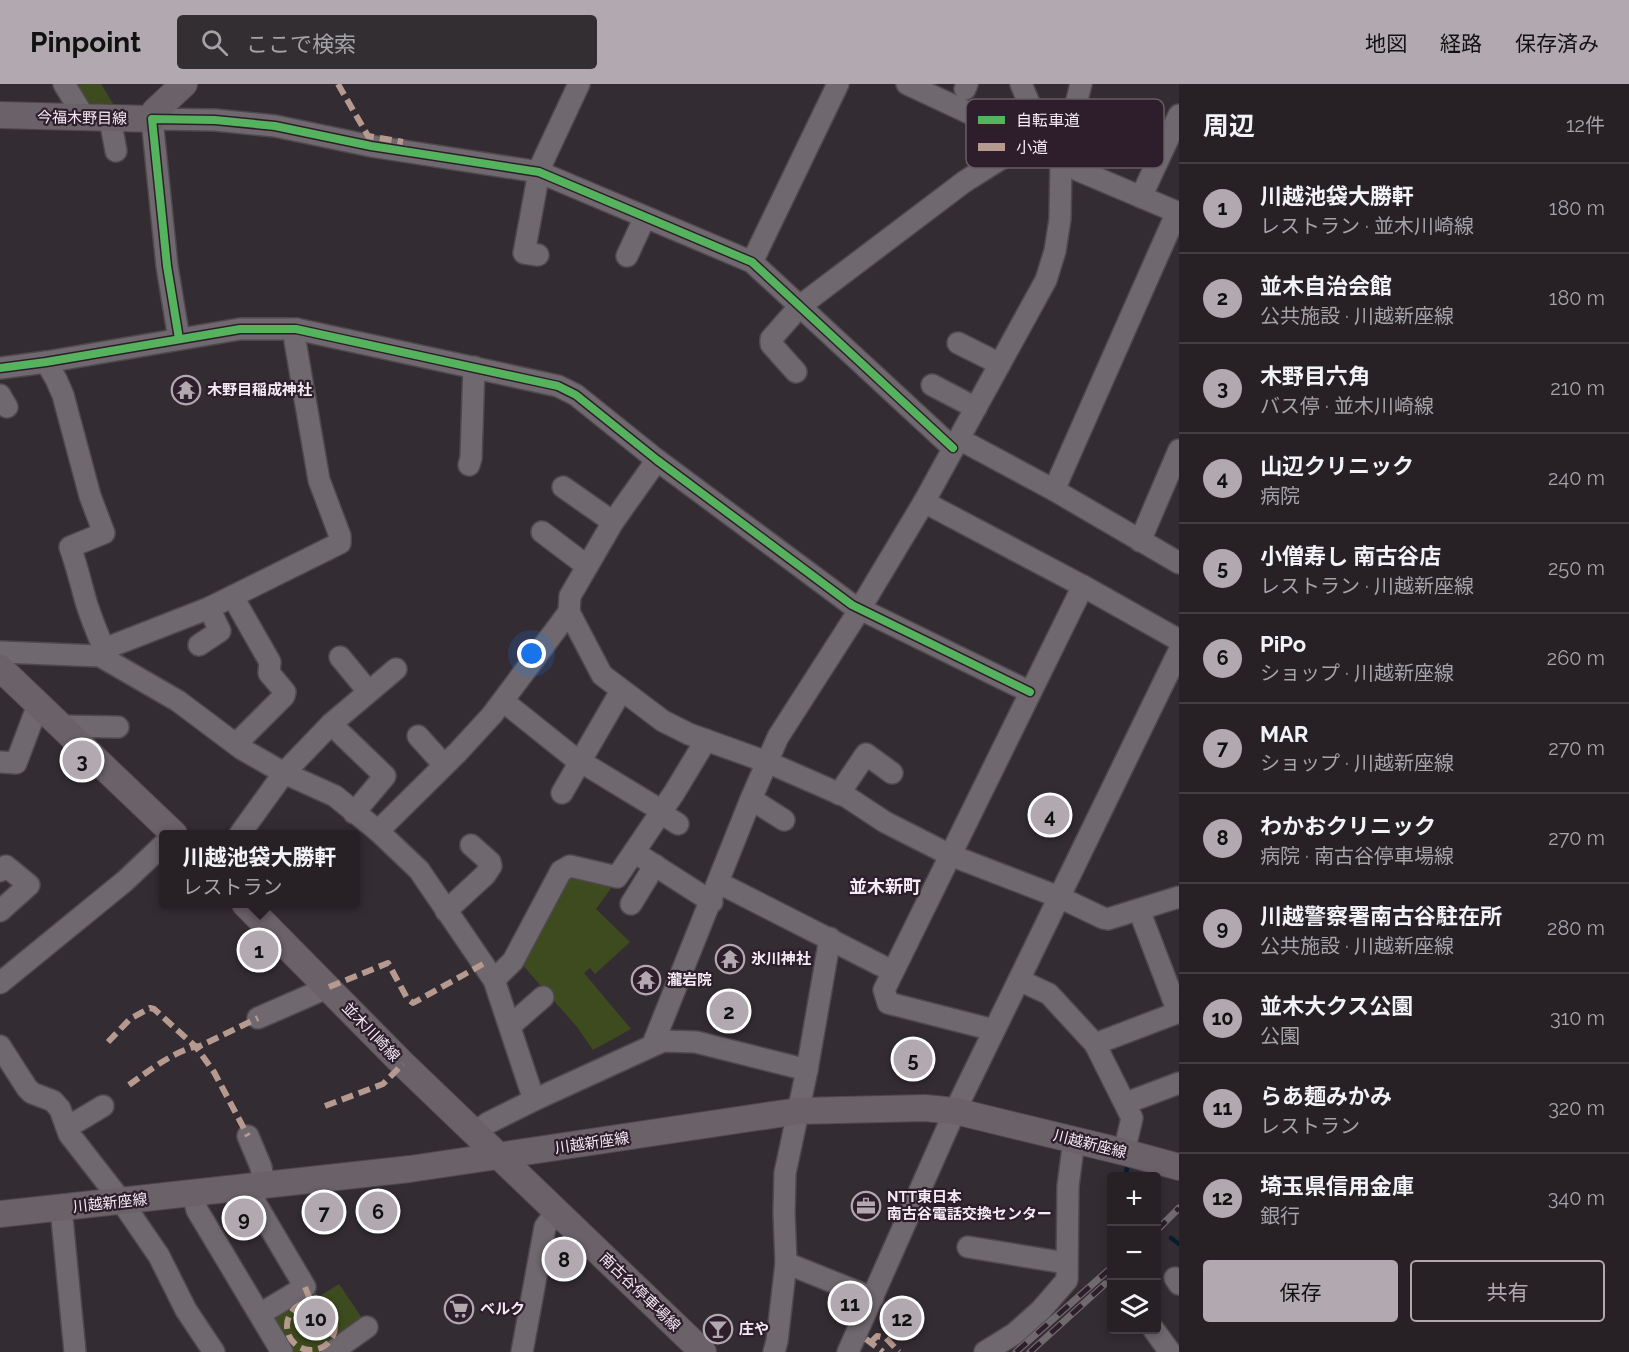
<!DOCTYPE html>
<html lang="ja">
<meta charset="utf-8">
<style>
body{margin:0;font-family:Raleway,"Noto Sans JP",sans-serif;background:#332e32;color:#f1f3f6}
.controls{position:absolute;right:18px;bottom:18px;display:grid;overflow:hidden;border-radius:6px;box-shadow:0 3px 9px #0003}
.controls button{width:54px;height:54px;display:grid;place-items:center;padding:0;border:0;border-bottom:2px solid #433e43;background:#272126;color:#f1f3f6;font:30px sans-serif}
.you{position:absolute;left:532px;top:570px;width:21px;height:21px;margin:-15px;border:4px solid #fff;border-radius:50%;background:#1a73e8;box-shadow:0 0 0 9px #1a73e833}
.badge{display:grid;place-items:center;width:39px;height:39px;border-radius:50%;background:#b1a8b0;color:#111;font-size:20px;font-weight:700}
.pin{position:absolute;translate:-50% -50%;border:3px solid #fff;box-shadow:0 2px 6px #0006}
.popup{position:absolute;left:159px;top:746px;width:201px;height:78px;box-sizing:border-box;display:grid;place-content:center;border-radius:6px;background:#272126;filter:drop-shadow(0 2px 4px #0005);font-size:20px;white-space:nowrap;color:#a4a3a7}
.popup b{font-size:22px;color:#f1f3f6}
.popup::after{content:'';position:absolute;left:50%;top:100%;margin-left:-12px;border:12px solid transparent;border-top-color:#272126}
.list{margin:0;padding:0;list-style:none}
h2{display:flex;justify-content:space-between;align-items:center;height:78px;margin:0;padding:0 24px;font-size:26px}
h2 small{font-size:20px;font-weight:400;color:#a4a3a7}
.list li{display:grid;grid-template-columns:39px 1fr auto;gap:18px;align-items:center;box-sizing:border-box;height:90px;padding:0 24px;border-top:2px solid #433e43}
.list b{display:block;font-size:22px;white-space:nowrap}
.list p{margin:0;font-size:20px;white-space:nowrap;color:#a4a3a7}
.list em{font-size:20px;font-style:normal;color:#a4a3a7}
.actions{display:flex;gap:12px;padding:18px 24px}
.actions a{flex:1;padding:14px 0;border:2px solid #b1a8b0;border-radius:6px;text-align:center;font-size:21px;color:#b1a8b0}
.actions .main{background:#b1a8b0;color:#111}
.icon{flex:none;width:33px;height:33px;fill:none;stroke:currentColor;stroke-width:2;stroke-linecap:round;stroke-linejoin:round}
.map{position:relative;flex:none;width:1179px;height:1268px;overflow:hidden}
header{display:flex;align-items:center;gap:36px;box-sizing:border-box;height:84px;padding:0 30px;background:#b1a8b0;color:#111}
header strong{font-size:28px}
nav{display:flex;gap:33px;margin-inline-start:auto;font-size:21px}
.search{width:420px;height:54px;background:#332e32;display:flex;align-items:center;gap:15px;box-sizing:border-box;padding:0 21px;border-radius:6px;color:#a4a3a7;font-size:22px}
main{display:flex}
aside{flex:1;background:#272126}
.map>svg:first-child{display:block}
</style>
<header>
<strong>Pinpoint</strong>
<div class="search"><svg class="icon" aria-label="search" viewBox="0 0 24 24"><circle cx="10" cy="10" r="6"/><path d="M15 15l6 6"/></svg>ここで検索</div>
<nav><a>地図</a><a>経路</a><a>保存済み</a></nav>
</header>
<main>
<div class="map">
<svg width="1179" height="1268" viewBox="0 0 1179 1268">
<rect width="100%" height="100%" fill="#342c33"/>
<g fill="#3e4b1e">
<path d="M72,0H101L115,23L85,22Z"/>
<path d="M560,792L617,796L596,825L630,858L595,890L590,884L584,889L631,945L593,966L577,943L520,878Z"/>
<path d="M339,1200L364,1237L319,1268H287L272,1231L314,1206L318,1213Z"/>
</g>
<g fill="none" stroke-linecap="round" stroke-linejoin="round">
<g stroke="#051d2c" stroke-width="4.5">
<path d="M1126,1092L1127,1082"/>
<path d="M1171,1154L1179,1160"/>
</g>
<g stroke="#4f484e" stroke-width="24">
<g id="minor">
<path d="M64,0L85,34"/>
<path d="M907,0L1029,57L1048,64L1061,79L1179,129"/>
<path d="M1021,0L1048,64"/>
<path d="M965,5L967,0"/>
<path d="M110,35L116,67"/>
<path d="M1141,113L1179,31"/>
<path d="M538,171L524,169L539,88L542,79L579,0"/>
<path d="M627,172L645,133"/>
<path d="M752,178L838,0"/>
<path d="M179,255L167,182L152,35L215,36L275,42L371,62L539,88L752,178L953,364"/>
<path d="M958,259L1000,280"/>
<path d="M46,278L56,295L63,311L90,412L104,449L70,463C77,482 81,501 87,521C92,536 98,551 104,565"/>
<path d="M0,284L46,278L240,245H296L558,302L576,311L657,376L852,521L1030,608"/>
<path d="M796,288L771,260V255L800,222L964,98L1029,57"/>
<path d="M932,301L976,324"/>
<path d="M0,311L7,323"/>
<path d="M959,355L1054,406L1179,479"/>
<path d="M657,376L613,438L570,512L569,528L602,591L663,637L689,650L767,678L847,713L885,738L950,771L1059,813L1103,834L1108,835L1179,813"/>
<path d="M469,381L471,374L474,283"/>
<path d="M563,403L613,438"/>
<path d="M1054,406L1177,128"/>
<path d="M924,418L1083,502L1179,556"/>
<path d="M542,448L587,482"/>
<path d="M1140,457L1179,366"/>
<path d="M233,513L270,578L269,589L285,608L284,612L236,660"/>
<path d="M199,561L220,547L209,524"/>
<path d="M0,568L100,572L178,617L242,665L284,689L335,712L378,747L419,786L494,896L534,1016"/>
<path d="M100,572L104,565L209,524L340,459V452L319,396L295,257L296,245"/>
<path d="M340,573L368,607"/>
<path d="M503,617L573,673L662,727"/>
<path d="M331,640L385,692L354,729"/>
<path d="M60,642L118,643"/>
<path d="M418,652L444,681"/>
<path d="M0,678L16,679L38,621"/>
<path d="M562,709L621,607"/>
<path d="M839,710L866,670L892,689"/>
<path d="M751,715L784,736"/>
<path d="M661,729L678,740"/>
<path d="M378,747L458,668L492,631L569,528"/>
<path d="M240,750L284,689L331,640L396,585"/>
<path d="M634,768L712,818"/>
<path d="M0,787L6,782L29,801L0,827"/>
<path d="M719,799L892,887"/>
<path d="M631,820L655,781"/>
<path d="M1139,826L1178,928"/>
<path d="M446,827L485,791L491,782L490,778L471,761"/>
<path d="M494,896L513,877L561,787L570,782L617,793L674,709L706,656"/>
<path d="M1019,896L1049,910L1095,960L1132,1034L1124,1068"/>
<path d="M0,899L125,797L163,761"/>
<path d="M258,934L329,903"/>
<path d="M510,942L543,913"/>
<path d="M994,946L888,919L884,906L1083,502"/>
<path d="M653,960L751,715L778,653L855,533L924,418L1046,196L1055,167L1060,135L1061,79L1081,0"/>
<path d="M1095,960L1179,928"/>
<path d="M0,962L27,1004L32,1009L53,1017L60,1025L69,1050L122,1118L159,1172L186,1226L214,1268"/>
<path d="M1126,1019L1179,999"/>
<path d="M66,1041L78,1037L103,1022"/>
<path d="M474,1049L488,1039L534,1016L663,957L696,958L807,986"/>
<path d="M248,1052L261,1083L264,1101"/>
<path d="M251,1103L256,1120L305,1203L260,1230"/>
<path d="M193,1110L197,1126L282,1268"/>
<path d="M61,1124L75,1268"/>
<path d="M968,1163L1066,1179"/>
<path d="M786,1179L873,1214"/>
<path d="M1175,1194L1179,1200"/>
<path d="M1154,1246L1170,1268"/>
<path d="M332,1268L367,1243"/>
<path d="M522,1268L545,1143L556,1128"/>
<path d="M774,1268L777,1257L786,1179L784,1129L785,1089L807,986L830,854"/>
<path d="M848,1268L955,1027L1179,567"/>
<path d="M985,1268L1014,1250L1041,1226L1067,1196L1068,1102L1074,1056"/>
</g>
</g>
<g stroke="#4f484e" stroke-width="28">
<g id="major">
<path d="M0,31L152,35L155,27L184,0"/>
<path d="M0,584L174,750"/>
<path d="M245,820L403,980L703,1268"/>
<path d="M0,1130L410,1085L799,1027L925,1024L955,1027L1124,1068L1179,1083"/>
</g>
</g>
<use href="#minor" stroke="#6f686e" stroke-width="21"/>
<use href="#major" stroke="#6b6169" stroke-width="26"/>
<g stroke="#706a6f" stroke-width="7">
<g id="rail">
<path d="M1156,1147L1179,1124"/>
<path d="M1016,1268L1112,1183"/>
<path d="M1030,1268L1105,1200"/>
</g>
</g>
<use href="#rail" stroke="#2e1e2c" stroke-width="4.5" stroke-dasharray="14" stroke-linecap="butt"/>
<g stroke="#b69a8f" stroke-width="6" stroke-dasharray="12 6" stroke-linecap="butt">
<path d="M338,0L368,52L403,58"/>
<path d="M329,903L388,879L407,914L413,919L483,880"/>
<path d="M108,958L130,935L150,924L154,925L196,963L214,988L248,1052"/>
<path d="M129,1001C147,988 178,964 200,962L258,934"/>
<path d="M325,1022L383,1000L403,980"/>
<path d="M305,1203L311,1218"/>
<circle cx="311" cy="1242" r="24"/>
<path d="M866,1255L883,1268"/>
<path d="M871,1258L877,1252L886,1254L899,1268"/>
</g>
<g stroke="#2e1e2c" stroke-width="11">
<g id="cycleway">
<path d="M179,255L167,182L152,35L215,36L275,42L371,62L539,88L752,178L953,364"/>
<path d="M0,284L46,278L240,245H296L558,302L576,311L657,376L852,521L1030,608"/>
</g>
</g>
<use href="#cycleway" stroke="#56b35d" stroke-width="8"/>
</g>
<defs>
<g id="temple-ring" transform="scale(1.5)"><circle r="9.5" fill="#2e1e2c" stroke="#b1a8b0" stroke-width="1.5"/><path d="M0-6L5-2H3V0L6.5 2.5H4V6H1.5V3h-3V6H-4V2.5H-6.5L-3 0V-2H-5Z" fill="#b1a8b0"/></g>
<g id="office-ring" transform="scale(1.5)"><circle r="9.5" fill="#2e1e2c" stroke="#b1a8b0" stroke-width="1.5"/><path d="M-6-3h4V-5.5h4V-3h4V5H-6ZM-1-4.5V-3h2v-1.5ZM-6 0V1H6V0Z" fill="#b1a8b0"/></g>
<g id="supermarket-ring" transform="scale(1.5)"><circle r="9.5" fill="#2e1e2c" stroke="#b1a8b0" stroke-width="1.5"/><path d="M-6-5.5h2.5l.6 2H6L4.5 2H-2.5L-4.4-4H-6ZM-1.5 3.2a1.3 1.3 0 1 0 .1 0ZM3 3.2a1.3 1.3 0 1 0 .1 0Z" fill="#b1a8b0"/></g>
<g id="bar-ring" transform="scale(1.5)"><circle r="9.5" fill="#2e1e2c" stroke="#b1a8b0" stroke-width="1.5"/><path d="M-6-5H6L.8 .8V4.5H3.5V6h-7V4.5H-.8V.8Z" fill="#b1a8b0"/></g>
</defs>
<g fill-rule="evenodd">
<use href="#temple-ring" x="186" y="306"/>
<use href="#temple-ring" x="730" y="875"/>
<use href="#temple-ring" x="646" y="896"/>
<use href="#office-ring" x="866" y="1122"/>
<use href="#supermarket-ring" x="459" y="1225"/>
<use href="#bar-ring" x="718" y="1245"/>
</g>
<g text-anchor="middle" stroke-width="4.5" stroke-linejoin="round" paint-order="stroke">
<g font-size="15" fill="#f4eaf3" stroke="#2e1e2c">
<text transform="translate(82 34) rotate(1)" y="5">今福木野目線</text>
<text transform="translate(371 948) rotate(46)" y="5">並木川崎線</text>
<text transform="translate(592 1059) rotate(-8)" y="5">川越新座線</text>
<text transform="translate(1090 1060) rotate(14)" y="5">川越新座線</text>
<text transform="translate(110 1119) rotate(-6)" y="5">川越新座線</text>
<text transform="translate(640 1208) rotate(44)" y="5">南古谷停車場線</text>
</g>
<g font-size="15" font-weight="bold" fill="#f4eaf3" stroke="#2e1e2c" text-anchor="start">
<text x="207" y="311">木野目稲成神社</text>
<text x="751" y="880">氷川神社</text>
<text x="667" y="901">瀧岩院</text>
<text x="887" y="1118">NTT東日本<tspan x="887" dy="17">南古谷電話交換センター</tspan></text>
<text x="480" y="1230">ベルク</text>
<text x="739" y="1250">庄や</text>
</g>
<g font-size="18" font-weight="bold" fill="#f4eaf3" stroke="#2e1e2c">
<text x="885" y="809">並木新町</text>
</g>
</g>
<rect x="966" y="15" width="198" height="69" rx="9" fill="#2e1e2c" stroke="#695b68" stroke-width="1.5"/>
<rect x="978" y="32" width="27" height="8" fill="#56b35d"/>
<rect x="978" y="59" width="27" height="8" fill="#b69a8f"/>
<g font-size="16" fill="#f4eaf3">
<text x="1016" y="42">自転車道</text>
<text x="1016" y="69">小道</text>
</g>
</svg>
<div class="controls">
<button>+</button>
<button>−</button>
<button><svg class="icon" aria-label="layers" viewBox="0 0 24 24"><path d="M12 4l9 5-9 5-9-5zM3 14l9 5 9-5"/></svg></button>
</div>
<div class="you"></div>
<div class="pin badge" style="left:259px;top:866px">1</div>
<div class="popup"><b>川越池袋大勝軒</b>レストラン</div>
<div class="pin badge" style="left:729px;top:927px">2</div>
<div class="pin badge" style="left:82px;top:676px">3</div>
<div class="pin badge" style="left:1050px;top:731px">4</div>
<div class="pin badge" style="left:913px;top:975px">5</div>
<div class="pin badge" style="left:378px;top:1127px">6</div>
<div class="pin badge" style="left:324px;top:1128px">7</div>
<div class="pin badge" style="left:564px;top:1175px">8</div>
<div class="pin badge" style="left:244px;top:1134px">9</div>
<div class="pin badge" style="left:316px;top:1234px">10</div>
<div class="pin badge" style="left:850px;top:1219px">11</div>
<div class="pin badge" style="left:902px;top:1234px">12</div>
</div>
<aside>
<h2>周辺<small>12件</small></h2>
<ul class="list">
<li><span class="badge">1</span><div><b>川越池袋大勝軒</b><p>レストラン · 並木川崎線</p></div><em>180 m</em></li>
<li><span class="badge">2</span><div><b>並木自治会館</b><p>公共施設 · 川越新座線</p></div><em>180 m</em></li>
<li><span class="badge">3</span><div><b>木野目六角</b><p>バス停 · 並木川崎線</p></div><em>210 m</em></li>
<li><span class="badge">4</span><div><b>山辺クリニック</b><p>病院</p></div><em>240 m</em></li>
<li><span class="badge">5</span><div><b>小僧寿し 南古谷店</b><p>レストラン · 川越新座線</p></div><em>250 m</em></li>
<li><span class="badge">6</span><div><b>PiPo</b><p>ショップ · 川越新座線</p></div><em>260 m</em></li>
<li><span class="badge">7</span><div><b>MAR</b><p>ショップ · 川越新座線</p></div><em>270 m</em></li>
<li><span class="badge">8</span><div><b>わかおクリニック</b><p>病院 · 南古谷停車場線</p></div><em>270 m</em></li>
<li><span class="badge">9</span><div><b>川越警察署南古谷駐在所</b><p>公共施設 · 川越新座線</p></div><em>280 m</em></li>
<li><span class="badge">10</span><div><b>並木大クス公園</b><p>公園</p></div><em>310 m</em></li>
<li><span class="badge">11</span><div><b>らあ麺みかみ</b><p>レストラン</p></div><em>320 m</em></li>
<li><span class="badge">12</span><div><b>埼玉県信用金庫</b><p>銀行</p></div><em>340 m</em></li>
</ul>
<div class="actions"><a class="main">保存</a><a>共有</a></div>
</aside>
</main>
